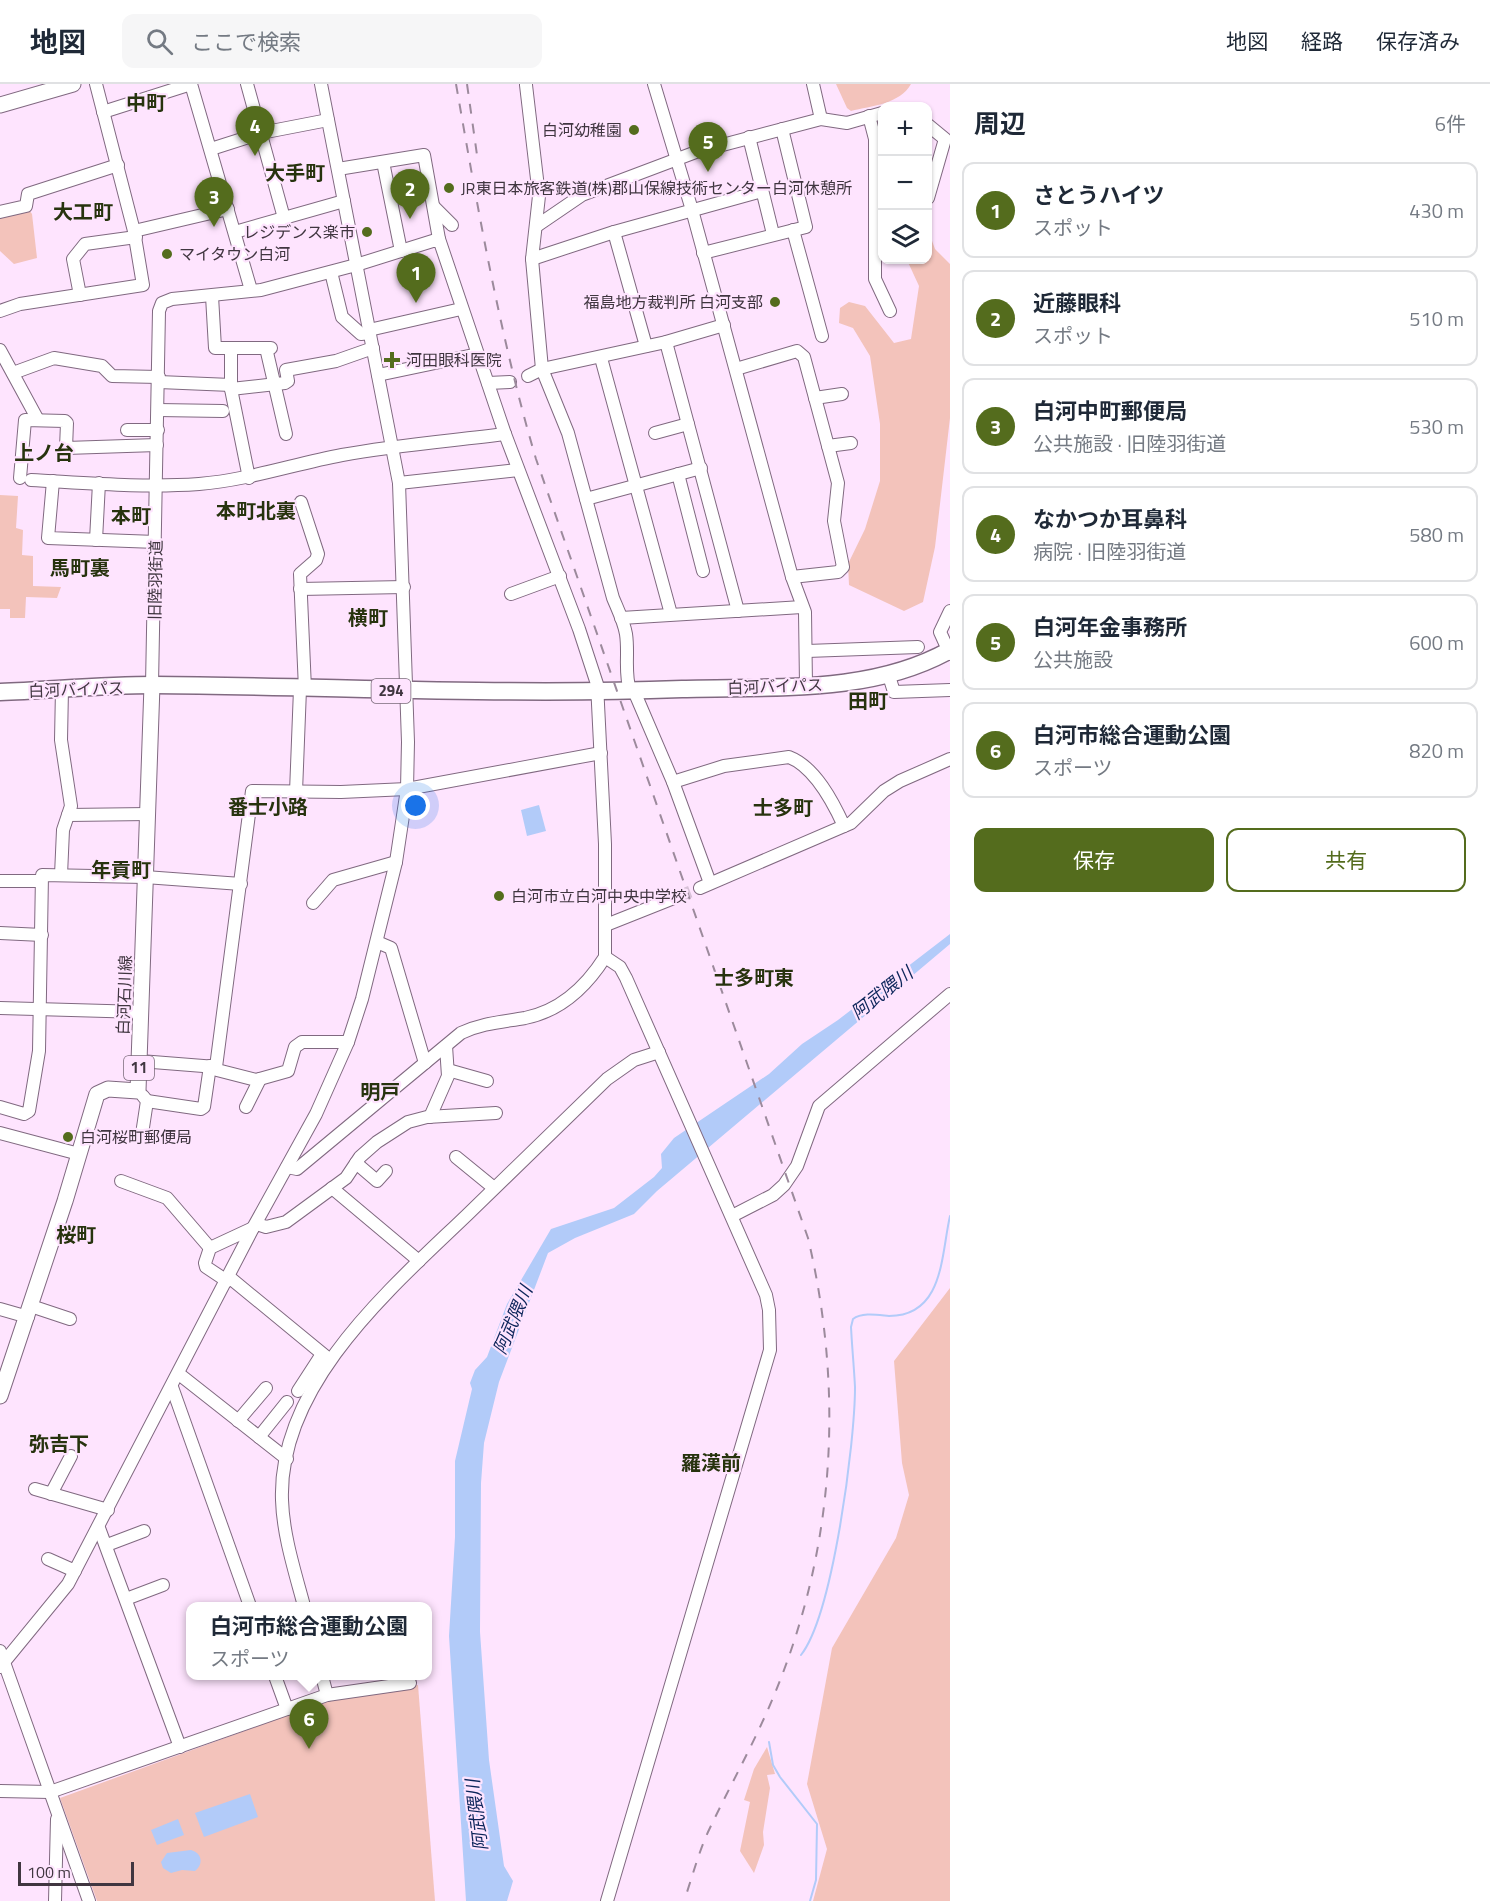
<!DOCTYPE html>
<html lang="ja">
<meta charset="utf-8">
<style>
body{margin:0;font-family:"Titillium Web","Noto Sans JP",sans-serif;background:#f6f6f7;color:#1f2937}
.controls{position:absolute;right:18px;top:18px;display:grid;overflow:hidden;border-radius:12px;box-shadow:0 2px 4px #0004}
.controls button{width:54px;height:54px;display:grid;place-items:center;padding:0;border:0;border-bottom:2px solid #e0e1e3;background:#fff;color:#1f2937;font:30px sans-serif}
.scale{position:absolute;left:18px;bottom:15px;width:116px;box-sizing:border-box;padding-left:6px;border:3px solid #403640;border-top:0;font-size:16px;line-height:21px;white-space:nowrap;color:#403640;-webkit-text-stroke:4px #fee4fe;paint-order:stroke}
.you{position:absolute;left:416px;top:722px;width:21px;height:21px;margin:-15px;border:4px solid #fff;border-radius:50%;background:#1a73e8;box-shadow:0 0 0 9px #1a73e833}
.badge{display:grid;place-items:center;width:39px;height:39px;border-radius:50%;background:#546c1d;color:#fff;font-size:20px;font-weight:700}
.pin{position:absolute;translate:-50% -50px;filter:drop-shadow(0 2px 3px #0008)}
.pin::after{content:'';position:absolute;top:32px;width:21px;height:18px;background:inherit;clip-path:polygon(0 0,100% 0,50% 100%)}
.popup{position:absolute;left:186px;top:1518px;width:246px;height:78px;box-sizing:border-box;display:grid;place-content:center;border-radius:12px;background:#fff;filter:drop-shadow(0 2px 4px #0005);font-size:20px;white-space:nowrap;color:#747a83}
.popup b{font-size:22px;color:#1f2937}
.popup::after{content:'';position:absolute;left:50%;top:100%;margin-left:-12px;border:12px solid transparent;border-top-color:#fff}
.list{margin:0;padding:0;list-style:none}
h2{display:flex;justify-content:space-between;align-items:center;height:78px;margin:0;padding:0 24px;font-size:26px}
h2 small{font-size:20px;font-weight:400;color:#747a83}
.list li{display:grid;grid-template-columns:39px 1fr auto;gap:18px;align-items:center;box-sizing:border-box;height:96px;margin:0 12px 12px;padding:0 12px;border:2px solid #e0e1e3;border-radius:12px}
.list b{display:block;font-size:22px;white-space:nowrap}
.list p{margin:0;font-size:20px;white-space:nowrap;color:#747a83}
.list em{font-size:20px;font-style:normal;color:#747a83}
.actions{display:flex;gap:12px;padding:18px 24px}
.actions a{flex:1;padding:14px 0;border:2px solid #546c1d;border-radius:12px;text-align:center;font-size:21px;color:#546c1d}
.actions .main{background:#546c1d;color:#fff}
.icon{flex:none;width:33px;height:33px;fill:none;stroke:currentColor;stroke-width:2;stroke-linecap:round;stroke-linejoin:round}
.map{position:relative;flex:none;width:950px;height:1817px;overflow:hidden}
header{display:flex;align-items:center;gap:36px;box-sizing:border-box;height:84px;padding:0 30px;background:#fff;border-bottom:2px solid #e0e1e3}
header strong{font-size:28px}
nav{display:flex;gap:33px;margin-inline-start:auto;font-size:21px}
.search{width:420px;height:54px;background:#f6f6f7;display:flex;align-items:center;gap:15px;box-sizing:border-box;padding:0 21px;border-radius:12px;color:#747a83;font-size:22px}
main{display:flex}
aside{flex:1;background:#fff}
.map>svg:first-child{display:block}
</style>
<header>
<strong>地図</strong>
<div class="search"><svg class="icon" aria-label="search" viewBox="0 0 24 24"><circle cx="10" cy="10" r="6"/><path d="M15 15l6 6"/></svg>ここで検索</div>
<nav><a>地図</a><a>経路</a><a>保存済み</a></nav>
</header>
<main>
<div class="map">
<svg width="950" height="1817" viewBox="0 0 950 1817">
<rect width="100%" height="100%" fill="#fee4fe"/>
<g fill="#f3c3bb">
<path d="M836,0H911C900,20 871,22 851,27L847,24Z"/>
<path d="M0,121L3,131L29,126L32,130L37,174L14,180L0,167Z"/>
<path d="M928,146L935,165L950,180V334L935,463L923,518L904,527L849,501L848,480L865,445L880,397V340L870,272L853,244L839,239L840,224L849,218L865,222L894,259L911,255L919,202L907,176H928Z"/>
<path d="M0,411L18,412L16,444L23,446L22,471L33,472V502L61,503L57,514L26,513L25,534H10V525H0Z"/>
<path d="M950,1204V1817H813L827,1765L807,1700L832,1564L896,1454L909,1411L902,1379L894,1277Z"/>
<path d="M418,1601L435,1817H97L60,1714L330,1616Z"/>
<path d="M767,1663L775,1690L767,1691L770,1704L763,1748L764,1761L754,1789L740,1767L750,1718L744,1716L754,1685Z"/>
</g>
<g fill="#b2cbf9">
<path d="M539,721L546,747L527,752L521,726Z"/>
<path d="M950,850V860L657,1107L634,1130L575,1154L548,1169L499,1298L484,1359L481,1399L480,1548L489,1676L504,1782L513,1797L507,1817H466L449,1552L455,1453V1377L472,1305L470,1299L475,1286L487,1273L507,1220L551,1145L614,1124L654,1093L662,1084L661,1070L674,1054L769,990L802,960L838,936Z"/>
<path d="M250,1710L258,1733L204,1753L195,1729Z"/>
<path d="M178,1735L184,1751L157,1761L151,1746Z"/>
<path d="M191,1766C202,1769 204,1780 195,1787L182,1786L171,1789L163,1784L161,1778L167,1769Z"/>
</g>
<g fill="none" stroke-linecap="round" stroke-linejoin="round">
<g stroke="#b2cbf9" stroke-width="2">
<path d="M801,1571C833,1530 855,1358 855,1303C854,1283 852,1263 851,1243L853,1235C862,1228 878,1231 889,1232C944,1232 941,1171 950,1132"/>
<path d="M769,1658L773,1681L780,1693L817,1740L816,1796L810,1817"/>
</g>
<path stroke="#d8c1d8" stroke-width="12" stroke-dasharray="12 6" stroke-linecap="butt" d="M679,812L700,804"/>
<g stroke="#806980" stroke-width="14">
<g id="minor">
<path d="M191,0L251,206"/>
<path d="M247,0L284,134"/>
<path d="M654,0L692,126L792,493L805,528L806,601"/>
<path d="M813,0L821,35"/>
<path d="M526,1L539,112L532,175L542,285L568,349L613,514C618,526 624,538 626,550C629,570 624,588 630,607"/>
<path d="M103,28L191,0"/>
<path d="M869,32L875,55V195L890,227"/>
<path d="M928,41L945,55L928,114"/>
<path d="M749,53L773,150"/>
<path d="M211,65L261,49L328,36"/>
<path d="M383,78L401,167"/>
<path d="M338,85L424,71L439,155"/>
<path d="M434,123L452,141"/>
<path d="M0,128L26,122L28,110L118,81"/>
<path d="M538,141L582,111L696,68L821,35L847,39L882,29"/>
<path d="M793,146L822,252"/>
<path d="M134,147L228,125"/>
<path d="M235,148L344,117"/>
<path d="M614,148L646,262"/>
<path d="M703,169L806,143L782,45"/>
<path d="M532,175L614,148L762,107"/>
<path d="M331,188L342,233L361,250L370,249"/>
<path d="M80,211L73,175L85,160L136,153"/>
<path d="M212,212L215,264H271"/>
<path d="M0,227L20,220L143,201L134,147L96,0"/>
<path d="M369,246L461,225"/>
<path d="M666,258L738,527"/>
<path d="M266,264L286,350"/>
<path d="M0,266L38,336"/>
<path d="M231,266V305L249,394"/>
<path d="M601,274L671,530"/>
<path d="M736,285L797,267L804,273L838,399L834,437L843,483L838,488L792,493"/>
<path d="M13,289L54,274L102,282L112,292L159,293"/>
<path d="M378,291L478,270"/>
<path d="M528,292L542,285L666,258L724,241"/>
<path d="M159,298L231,301"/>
<path d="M488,299L510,298"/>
<path d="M231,305L285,299L288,297L286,286L336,277L373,264"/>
<path d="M815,314L842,310"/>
<path d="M158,326L223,327"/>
<path d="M127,346H158"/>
<path d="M655,349L688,340"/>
<path d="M828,362L851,359"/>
<path d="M678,390L703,487"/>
<path d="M20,394L25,336L65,337L67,339L66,364L157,361"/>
<path d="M31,396C87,399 143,404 199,400C248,396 294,380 342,371C396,361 450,357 505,350"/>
<path d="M53,397L48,454L156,458"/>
<path d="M399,399L518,386"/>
<path d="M586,415L701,384"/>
<path d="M301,418L318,470L316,476L300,490L305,605"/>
<path d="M96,456L99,399"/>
<path d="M300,505L404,503"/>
<path d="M511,510L560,492"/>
<path d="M950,527L940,548L950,570"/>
<path d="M621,534L802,523"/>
<path d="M807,567L918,563"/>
<path d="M889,592L894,608L950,606"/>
<path d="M152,601L159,227L162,219L172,215L261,206L356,181L439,155L505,350L579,545L597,600L605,760V873C586,903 560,927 525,934C502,938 482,939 461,949L297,1085L287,1083"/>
<path d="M634,607L673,698L710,799"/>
<path d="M673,698L724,682L789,673C815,683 833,718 844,742"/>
<path d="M296,708L300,605"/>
<path d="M68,731L148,730"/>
<path d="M61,791L63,746L71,722L61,656L62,605"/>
<path d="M0,797H41"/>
<path d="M700,804L851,739L884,707L900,697L950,675"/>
<path d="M313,819L333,796L396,778"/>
<path d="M606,841L679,812"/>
<path d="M0,849L42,851"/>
<path d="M377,858L391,864L425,979"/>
<path d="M605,873L620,883L626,894L766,1211L769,1226L770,1266L607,1817"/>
<path d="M0,924L142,928"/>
<path d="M140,977L216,983L252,707L341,708L407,705L601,669"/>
<path d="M216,983L217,986L256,996L288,987L295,963L302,958H348"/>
<path d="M448,986L487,997"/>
<path d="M147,1017L201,1025L204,1023L210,982"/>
<path d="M0,1023L24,1030L29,1027L39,967L42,791L145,793L241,800"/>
<path d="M246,1023L260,995"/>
<path d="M430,1033L448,992L446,962"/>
<path d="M0,1049L79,1070"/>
<path d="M142,1050L147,1017L143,1012"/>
<path d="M456,1073L494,1104"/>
<path d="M356,1079L377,1097L386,1087"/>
<path d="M121,1097L167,1114L210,1164"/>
<path d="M332,1104L419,1177"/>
<path d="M732,1132L773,1111L784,1101L797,1082L819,1022L950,910"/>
<path d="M257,1140L266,1143L286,1138L346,1094L360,1073L377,1058L408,1038L427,1033L496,1029"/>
<path d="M229,1193L330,1276"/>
<path d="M227,1197L206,1183L205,1179L210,1164L253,1144"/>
<path d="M31,1222L70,1235"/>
<path d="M0,1225L28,1233"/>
<path d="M179,1290L287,1375"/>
<path d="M172,1303L250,1522"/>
<path d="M298,1307L322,1270"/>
<path d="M238,1337L266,1304"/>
<path d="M259,1353L287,1318"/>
<path d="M35,1405L108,1426"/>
<path d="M51,1410L71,1372"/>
<path d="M99,1444L180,1663"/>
<path d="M107,1461L144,1447"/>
<path d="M48,1475L75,1487"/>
<path d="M126,1515L163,1501"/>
<path d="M304,1522C295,1488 283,1451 282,1416C278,1300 391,1204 467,1131C514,1085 561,1040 607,995L634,976L659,968"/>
<path d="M0,1567L89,1817"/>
<path d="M0,1583L68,1500L253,1144L316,1030L348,958L362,915L396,778L407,705L408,658L399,399L321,0"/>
<path d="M275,1592L287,1625"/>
<path d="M322,1592L327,1611"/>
<path d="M0,1707L50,1708L327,1611L410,1599"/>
<path d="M55,1817L57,1735"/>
</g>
</g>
<g stroke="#806980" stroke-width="17">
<g id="major">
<path d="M0,21L73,0"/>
<path d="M0,1312L65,1117L97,1010L108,1005L138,1007L152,601"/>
</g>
</g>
<g stroke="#806980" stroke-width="19">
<path id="highway" d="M0,608C51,606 103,601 154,601C330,602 506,612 682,605C771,602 870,611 950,566"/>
</g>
<use href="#minor" stroke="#fff" stroke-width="12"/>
<use href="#major" stroke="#fff" stroke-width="15"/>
<use href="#highway" stroke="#fff" stroke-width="16"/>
<g stroke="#9c8a9c" stroke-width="2" stroke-dasharray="10 10" stroke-linecap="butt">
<path d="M456,0C478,126 500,253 536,375L808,1154C846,1315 834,1478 766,1630C748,1670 727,1708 708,1748C698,1770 692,1794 684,1817"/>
<path d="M467,0L477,71"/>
</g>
</g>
<g fill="#546c1d" stroke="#fee4fe" stroke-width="2">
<circle cx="634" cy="46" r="6"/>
<circle cx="449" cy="104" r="6"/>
<circle cx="367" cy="148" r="6"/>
<circle cx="167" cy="170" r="6"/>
<circle cx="775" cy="218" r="6"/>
<path d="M389 267h6v6h6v6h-6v6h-6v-6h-6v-6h6z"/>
<circle cx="499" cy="812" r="6"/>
<circle cx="68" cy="1053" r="6"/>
</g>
<g text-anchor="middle" stroke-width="4.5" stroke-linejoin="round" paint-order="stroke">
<g fill="#fee4fe" stroke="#796a79" stroke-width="1.5">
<rect x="371.5" y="595" width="39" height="24" rx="4.5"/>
<rect x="124" y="972" width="30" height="24" rx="4.5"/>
</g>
<g font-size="15" font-weight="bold" fill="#403640">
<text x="391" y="612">294</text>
<text x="139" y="989">11</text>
</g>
<g font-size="16" fill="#403640" stroke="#fee4fe" text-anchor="start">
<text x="622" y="52" text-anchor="end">白河幼稚園</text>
<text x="461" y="110">JR東日本旅客鉄道(株)郡山保線技術センター白河休憩所</text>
<text x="355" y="154" text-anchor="end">レジデンス楽市</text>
<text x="179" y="176">マイタウン白河</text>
<text x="763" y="224" text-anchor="end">福島地方裁判所 白河支部</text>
<text x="406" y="282">河田眼科医院</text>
<text x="511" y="818">白河市立白河中央中学校</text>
<text x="80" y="1059">白河桜町郵便局</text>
</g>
<g font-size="16" fill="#403640" stroke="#fee4fe">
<text transform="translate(155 496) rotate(-89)" y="6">旧陸羽街道</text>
<text transform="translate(775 602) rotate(-2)" y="6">白河バイパス</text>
<text transform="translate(76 605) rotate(-2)" y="6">白河バイパス</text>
<text transform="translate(124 911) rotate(-88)" y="6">白河石川線</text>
</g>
<g font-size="18" font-style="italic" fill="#0c255a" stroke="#fee4fe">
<text transform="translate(882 909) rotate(-38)" y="6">阿武隈川</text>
<text transform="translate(513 1236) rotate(-67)" y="6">阿武隈川</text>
<text transform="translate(477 1731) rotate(-97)" y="6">阿武隈川</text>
</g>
<g font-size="20" font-weight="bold" fill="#27330e" stroke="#fee4fe">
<text x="146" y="26">中町</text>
<text x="295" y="96">大手町</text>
<text x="83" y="135">大工町</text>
<text x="44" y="376">上ノ台</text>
<text x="256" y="434">本町北裏</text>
<text x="131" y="439">本町</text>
<text x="80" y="491">馬町裏</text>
<text x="368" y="541">横町</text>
<text x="868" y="624">田町</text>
<text x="268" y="730">番士小路</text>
<text x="783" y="731">士多町</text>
<text x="121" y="793">年貢町</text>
<text x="754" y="901">士多町東</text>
<text x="380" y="1015">明戸</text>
<text x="76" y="1158">桜町</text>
<text x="59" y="1367">弥吉下</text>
<text x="711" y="1386">羅漢前</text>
</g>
</g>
</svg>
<div class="controls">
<button>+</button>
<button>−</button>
<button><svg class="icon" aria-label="layers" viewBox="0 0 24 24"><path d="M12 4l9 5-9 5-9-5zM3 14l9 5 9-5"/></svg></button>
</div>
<div class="scale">100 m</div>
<div class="you"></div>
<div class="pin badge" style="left:416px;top:219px">1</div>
<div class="pin badge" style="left:410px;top:135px">2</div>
<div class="pin badge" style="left:214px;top:143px">3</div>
<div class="pin badge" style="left:255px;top:72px">4</div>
<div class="pin badge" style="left:708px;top:88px">5</div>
<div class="pin badge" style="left:309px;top:1665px">6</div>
<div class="popup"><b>白河市総合運動公園</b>スポーツ</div>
</div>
<aside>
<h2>周辺<small>6件</small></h2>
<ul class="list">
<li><span class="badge">1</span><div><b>さとうハイツ</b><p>スポット</p></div><em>430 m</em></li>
<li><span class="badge">2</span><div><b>近藤眼科</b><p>スポット</p></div><em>510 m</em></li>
<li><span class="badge">3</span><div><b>白河中町郵便局</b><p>公共施設 · 旧陸羽街道</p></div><em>530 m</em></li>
<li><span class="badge">4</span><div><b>なかつか耳鼻科</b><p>病院 · 旧陸羽街道</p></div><em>580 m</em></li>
<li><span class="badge">5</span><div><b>白河年金事務所</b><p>公共施設</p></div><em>600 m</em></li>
<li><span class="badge">6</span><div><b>白河市総合運動公園</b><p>スポーツ</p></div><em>820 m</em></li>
</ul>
<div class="actions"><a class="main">保存</a><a>共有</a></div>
</aside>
</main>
